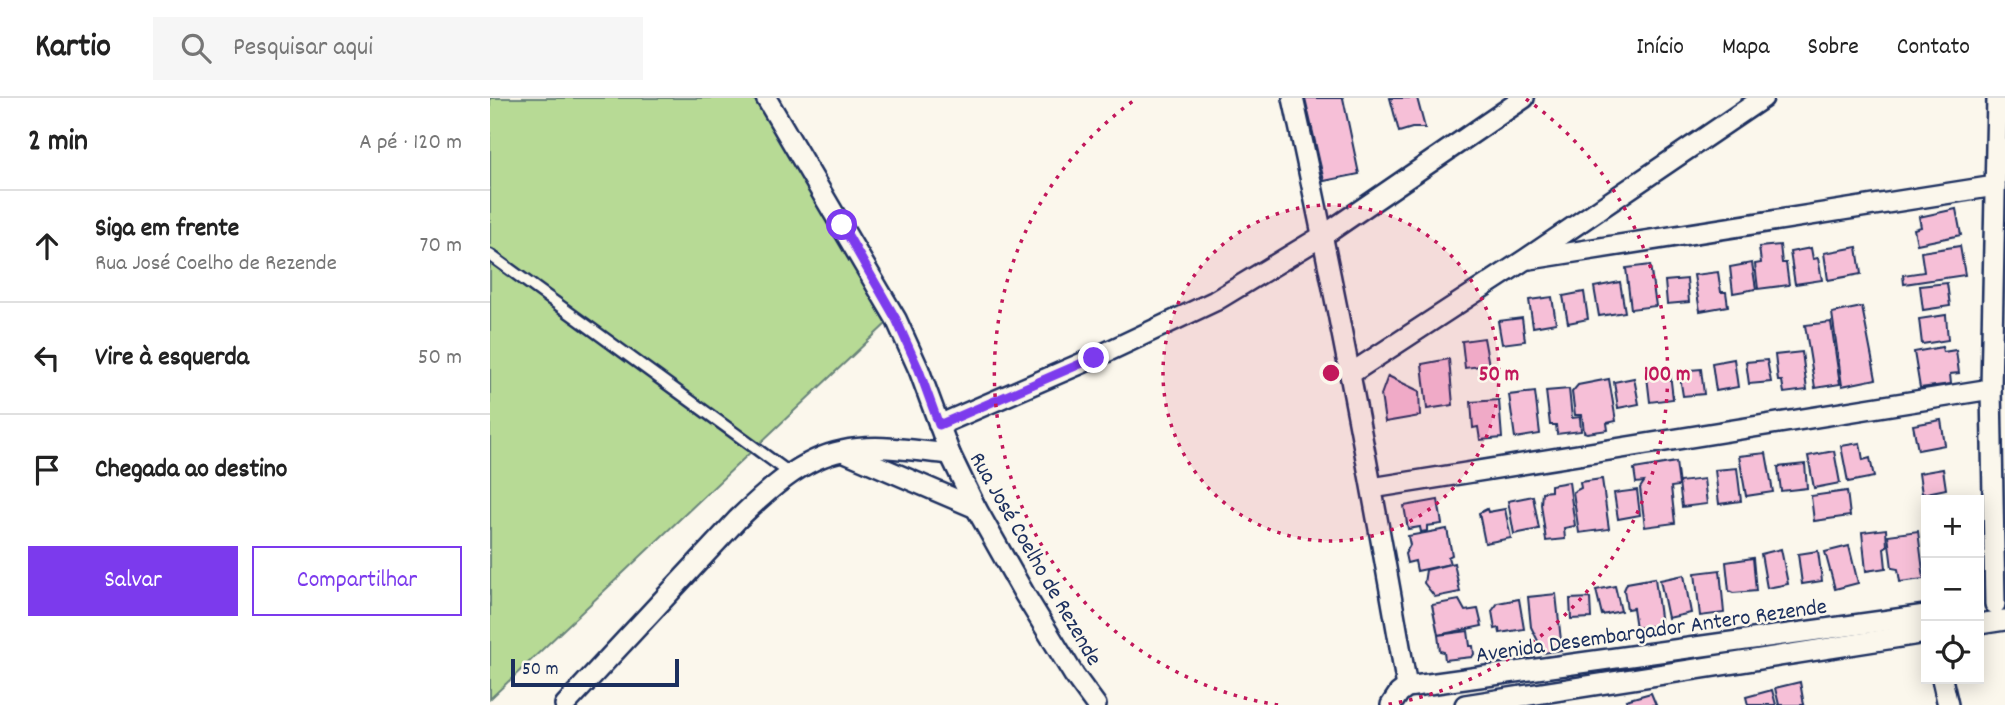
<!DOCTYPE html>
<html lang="pt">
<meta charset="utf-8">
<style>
body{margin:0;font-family:Dekko,sans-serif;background:#f6f6f6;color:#222}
.controls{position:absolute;right:21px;bottom:21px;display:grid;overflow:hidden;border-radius:0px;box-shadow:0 4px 18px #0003}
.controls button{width:63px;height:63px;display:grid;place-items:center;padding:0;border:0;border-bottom:2px solid #e0e0e0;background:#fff;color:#222;font:35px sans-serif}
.scale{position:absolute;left:21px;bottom:18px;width:168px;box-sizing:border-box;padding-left:7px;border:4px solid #1b2f5e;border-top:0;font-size:19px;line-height:24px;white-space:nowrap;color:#1b2f5e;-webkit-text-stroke:5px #fbf7ec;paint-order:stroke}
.stop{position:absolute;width:21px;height:21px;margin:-16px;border:5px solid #7c3aed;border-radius:50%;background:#fff}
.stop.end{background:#7c3aed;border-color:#fff;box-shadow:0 2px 7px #0008}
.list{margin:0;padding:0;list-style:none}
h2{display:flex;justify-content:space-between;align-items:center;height:91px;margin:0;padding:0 28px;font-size:30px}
h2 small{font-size:23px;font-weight:400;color:#767676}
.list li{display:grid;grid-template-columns:46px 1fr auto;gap:21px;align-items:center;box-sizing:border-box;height:112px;padding:0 28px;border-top:2px solid #e0e0e0}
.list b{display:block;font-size:26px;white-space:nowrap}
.list p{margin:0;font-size:23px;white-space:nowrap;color:#767676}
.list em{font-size:23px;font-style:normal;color:#767676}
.actions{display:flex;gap:14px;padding:21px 28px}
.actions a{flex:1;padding:16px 0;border:2px solid #7c3aed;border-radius:0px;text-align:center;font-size:24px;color:#7c3aed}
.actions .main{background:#7c3aed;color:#fff}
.icon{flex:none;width:38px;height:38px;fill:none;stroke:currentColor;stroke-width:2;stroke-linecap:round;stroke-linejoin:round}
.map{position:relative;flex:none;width:1515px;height:607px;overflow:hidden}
header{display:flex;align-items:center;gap:42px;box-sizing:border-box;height:98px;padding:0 35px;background:#fff;border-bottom:2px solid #e0e0e0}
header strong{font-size:33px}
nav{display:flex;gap:38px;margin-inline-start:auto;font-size:24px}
.search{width:490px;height:63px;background:#f6f6f6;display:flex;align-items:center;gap:18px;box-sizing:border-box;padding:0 24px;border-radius:0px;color:#767676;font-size:26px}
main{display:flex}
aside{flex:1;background:#fff}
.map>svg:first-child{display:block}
</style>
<header>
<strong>Kartio</strong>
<div class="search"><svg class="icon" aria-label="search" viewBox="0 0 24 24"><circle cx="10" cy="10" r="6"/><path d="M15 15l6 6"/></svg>Pesquisar aqui</div>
<nav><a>Início</a><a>Mapa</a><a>Sobre</a><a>Contato</a></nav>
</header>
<main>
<aside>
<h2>2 min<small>A pé · 120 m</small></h2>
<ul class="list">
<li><svg class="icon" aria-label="ahead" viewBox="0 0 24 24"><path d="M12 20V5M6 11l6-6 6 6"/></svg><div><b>Siga em frente</b><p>Rua José Coelho de Rezende</p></div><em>70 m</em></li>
<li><svg class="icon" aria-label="left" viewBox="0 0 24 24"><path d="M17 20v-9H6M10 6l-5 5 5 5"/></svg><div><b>Vire à esquerda</b></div><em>50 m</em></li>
<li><svg class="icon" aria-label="arrive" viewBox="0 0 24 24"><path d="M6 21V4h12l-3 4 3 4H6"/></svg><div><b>Chegada ao destino</b></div></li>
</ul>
<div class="actions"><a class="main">Salvar</a><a>Compartilhar</a></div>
</aside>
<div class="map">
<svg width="1515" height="607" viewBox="0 0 1515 607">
<rect width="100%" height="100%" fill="#fbf7ec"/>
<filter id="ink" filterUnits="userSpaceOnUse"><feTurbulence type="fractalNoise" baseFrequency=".0143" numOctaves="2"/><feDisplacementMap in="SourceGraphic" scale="14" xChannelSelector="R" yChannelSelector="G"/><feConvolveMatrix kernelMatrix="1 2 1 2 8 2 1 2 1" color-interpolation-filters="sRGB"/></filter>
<g filter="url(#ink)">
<path fill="#b7da95" stroke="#69847a" stroke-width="2" d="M0,0H267L399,223L0,601Z"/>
<g fill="#f6bfd7" stroke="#1b2f5e" stroke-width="2">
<path d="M815,0H853L869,76L834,83Z"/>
<path d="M900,0H927L935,30H922L909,34Z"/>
<path d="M1466,111L1471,137L1427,146L1424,131L1431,129L1429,119Z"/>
<path d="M1290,147L1292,165H1296L1299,187L1268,191L1265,166L1271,165L1269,149Z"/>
<path d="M1470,148L1475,177L1414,186L1413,177L1434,174L1431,154Z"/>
<path d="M1367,149L1371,176L1338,182L1334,155Z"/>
<path d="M1321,150L1323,161L1328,160L1332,182L1305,186L1300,154Z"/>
<path d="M1262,165L1266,191L1243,195L1240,169Z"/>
<path d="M1160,167L1166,208L1141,211L1136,170Z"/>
<path d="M1228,174L1231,194H1236L1238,208L1210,213L1204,177Z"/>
<path d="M1197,181L1199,204L1177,206L1175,183Z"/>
<path d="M1130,184L1135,214L1109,218L1104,189Z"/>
<path d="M1457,185L1460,208L1433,212L1430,188Z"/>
<path d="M1094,194L1098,221L1078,225L1073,198Z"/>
<path d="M1062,199L1066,225L1043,229L1039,202Z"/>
<path d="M1372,209L1386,281L1352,288L1342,215Z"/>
<path d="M1456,217L1458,242L1432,246L1429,221Z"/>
<path d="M1032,220L1035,243L1012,246L1008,223Z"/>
<path d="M1341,224L1350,286L1325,290L1315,227Z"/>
<path d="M994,240L999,267L975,270L972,243Z"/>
<path d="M1452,249L1453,254L1466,252L1469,275L1460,276L1461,286L1430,290L1424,254Z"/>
<path d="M1312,254L1317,292L1294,295L1292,283H1288L1285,257Z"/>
<path d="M959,261L963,307L937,311L932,266Z"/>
<path d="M1244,261L1248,289L1226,293L1222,265Z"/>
<path d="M1277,262L1281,284L1259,286L1256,264Z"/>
<path d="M1211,271L1214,296L1193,298L1189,273Z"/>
<path d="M1180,275L1183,301L1160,304L1157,278Z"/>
<path d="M898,278L929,293L930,318L895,324L891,297Z"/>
<path d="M1144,280L1149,306L1128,310L1124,284Z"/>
<path d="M1119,281L1126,323L1117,325L1118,332L1097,335L1094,334L1092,317H1085L1082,294L1088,287Z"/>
<path d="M1079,291L1082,320L1090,319L1091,333L1067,336L1066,327H1060L1056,293Z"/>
<path d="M1045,294L1050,336L1025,340L1019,297Z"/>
<path d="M1009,302L1012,340L990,342L988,329L983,330L981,304Z"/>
<path d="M1451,322L1455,347L1428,352L1423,327Z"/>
<path d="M1370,345L1373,362L1380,360L1384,379L1358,384L1351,348Z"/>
<path d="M1344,353L1350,385L1324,390L1318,358Z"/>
<path d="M1276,355L1283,394L1256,398L1249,358Z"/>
<path d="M1186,364L1189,388L1181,389L1185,425L1155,429L1150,390L1154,384L1146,385L1144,371Z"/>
<path d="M1315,366L1317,390L1291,393L1288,369Z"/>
<path d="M1247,370L1251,403L1229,406L1225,372Z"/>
<path d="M1453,371L1456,391L1432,396L1429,375Z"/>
<path d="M1112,381L1119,431L1089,435L1083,394L1091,390L1090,384Z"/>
<path d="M1214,381L1217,406L1192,409L1189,384Z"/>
<path d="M1079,384L1085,428L1074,430L1075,441L1056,443L1051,406L1052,394L1061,393V387Z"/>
<path d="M1147,392L1150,417L1128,421L1124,395Z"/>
<path d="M1357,393L1360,418L1324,423L1321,398Z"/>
<path d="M1043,398L1049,431L1024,436L1018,403Z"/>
<path d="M948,402L952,426L937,428V433L931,434L930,429L918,431L914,408Z"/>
<path d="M997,411L998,414L1015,411L1021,440L995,445L989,415Z"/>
<path d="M957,431L962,457L958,459L960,466L927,473L925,463L917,465L915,456L920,447L918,438Z"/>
<path d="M1396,431L1397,448L1394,450L1396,470L1376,473L1372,434Z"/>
<path d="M1428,433L1434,481L1410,484L1408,471L1402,470L1398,437Z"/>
<path d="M1359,448L1368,485L1345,491L1335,454Z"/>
<path d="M1291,451L1298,486L1277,490L1271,456Z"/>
<path d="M1328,453L1332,483L1312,486L1308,456Z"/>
<path d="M1263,460L1266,493L1243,495L1239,493L1236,464Z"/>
<path d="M964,465L970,494L945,499L934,485L936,472Z"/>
<path d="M1230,472L1234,515L1210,518L1205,475Z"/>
<path d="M1194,477L1201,515L1178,520L1170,482Z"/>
<path d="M1165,480L1171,527L1146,530L1143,510L1137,511L1134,492L1137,485Z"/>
<path d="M1125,488L1131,513L1112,517L1106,492Z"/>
<path d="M1066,496L1072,552L1054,555L1041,529L1038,499Z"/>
<path d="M1100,500L1101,520L1081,521L1080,501Z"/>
<path d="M1029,501L1034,531L1010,535L1009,530L1005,531L1002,513L1008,505Z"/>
<path d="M969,502L975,513L988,511L992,528L948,537L942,507Z"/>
<path d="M978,533L980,548H983L984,556L982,559L955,562L954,554L950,553L948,537Z"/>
<path d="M1310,584L1314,607H1289L1285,590Z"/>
<path d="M1282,592L1286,607H1258L1256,599Z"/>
<path d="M1161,595L1166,607H1138L1136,602Z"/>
</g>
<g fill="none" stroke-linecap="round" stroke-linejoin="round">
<g stroke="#1b2f5e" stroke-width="15">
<path id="service" d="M0,157L301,376"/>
</g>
<g stroke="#1b2f5e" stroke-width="24">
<g id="minor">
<path d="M276,0L406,221L429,272L460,356L486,410L535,497L584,577L606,607"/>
<path d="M803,0C846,195 883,392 917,589"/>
<path d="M1040,161L1505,88"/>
<path d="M860,276L1036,161L1273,0"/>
<path d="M449,327L604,260L725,203L834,137L1034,0"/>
<path d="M355,354L486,410"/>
<path d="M882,390L1501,291"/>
<path d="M1505,506L1501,291L1507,0"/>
<path d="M1489,526L1515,522"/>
<path d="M1452,581L1458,607"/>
<path d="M75,607L248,421C277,393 311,361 352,353C387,345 425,353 460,356"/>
<path d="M901,607L909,595L917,589L1436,517"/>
<path d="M975,607L1436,535"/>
</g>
</g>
<use href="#service" stroke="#fbf7ec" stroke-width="10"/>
<use href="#minor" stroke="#fbf7ec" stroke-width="19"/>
</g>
</g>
<g fill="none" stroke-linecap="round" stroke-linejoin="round" filter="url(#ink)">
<path stroke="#7c3aed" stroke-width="9" d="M352,127L406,221L429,272L449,327L604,260"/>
</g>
<circle cx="841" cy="275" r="168" fill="#c2185b" fill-opacity=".12"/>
<g fill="none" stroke="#c2185b" stroke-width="3.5" stroke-dasharray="3.5 7">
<circle cx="841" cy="275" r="168"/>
<path d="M788 607A336 336 0 0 1 646 1M1036 1A336 336 0 0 1 894 607"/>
</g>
<g text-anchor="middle" stroke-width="5" stroke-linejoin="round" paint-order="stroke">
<g font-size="23" fill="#1b2f5e" stroke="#fbf7ec">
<text transform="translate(547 460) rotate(60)" y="8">Rua José Coelho de Rezende</text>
<text transform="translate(1161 531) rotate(-8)" y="8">Avenida Desembargador Antero Rezende</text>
</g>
</g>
<circle cx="841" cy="275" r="10" fill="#c2185b" stroke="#fbf7ec" stroke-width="3.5"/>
<g font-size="21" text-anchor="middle" font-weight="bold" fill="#c2185b" stroke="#fbf7ec" stroke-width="5" stroke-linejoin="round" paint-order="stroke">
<text x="1009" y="282">50 m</text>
<text x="1177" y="282">100 m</text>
</g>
</svg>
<div class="controls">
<button>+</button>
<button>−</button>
<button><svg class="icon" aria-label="locate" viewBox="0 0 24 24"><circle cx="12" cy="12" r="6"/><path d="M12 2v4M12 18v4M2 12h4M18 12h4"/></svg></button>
</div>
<div class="scale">50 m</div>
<div class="stop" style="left:352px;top:127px"></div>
<div class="stop end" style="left:604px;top:260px"></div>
</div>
</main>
